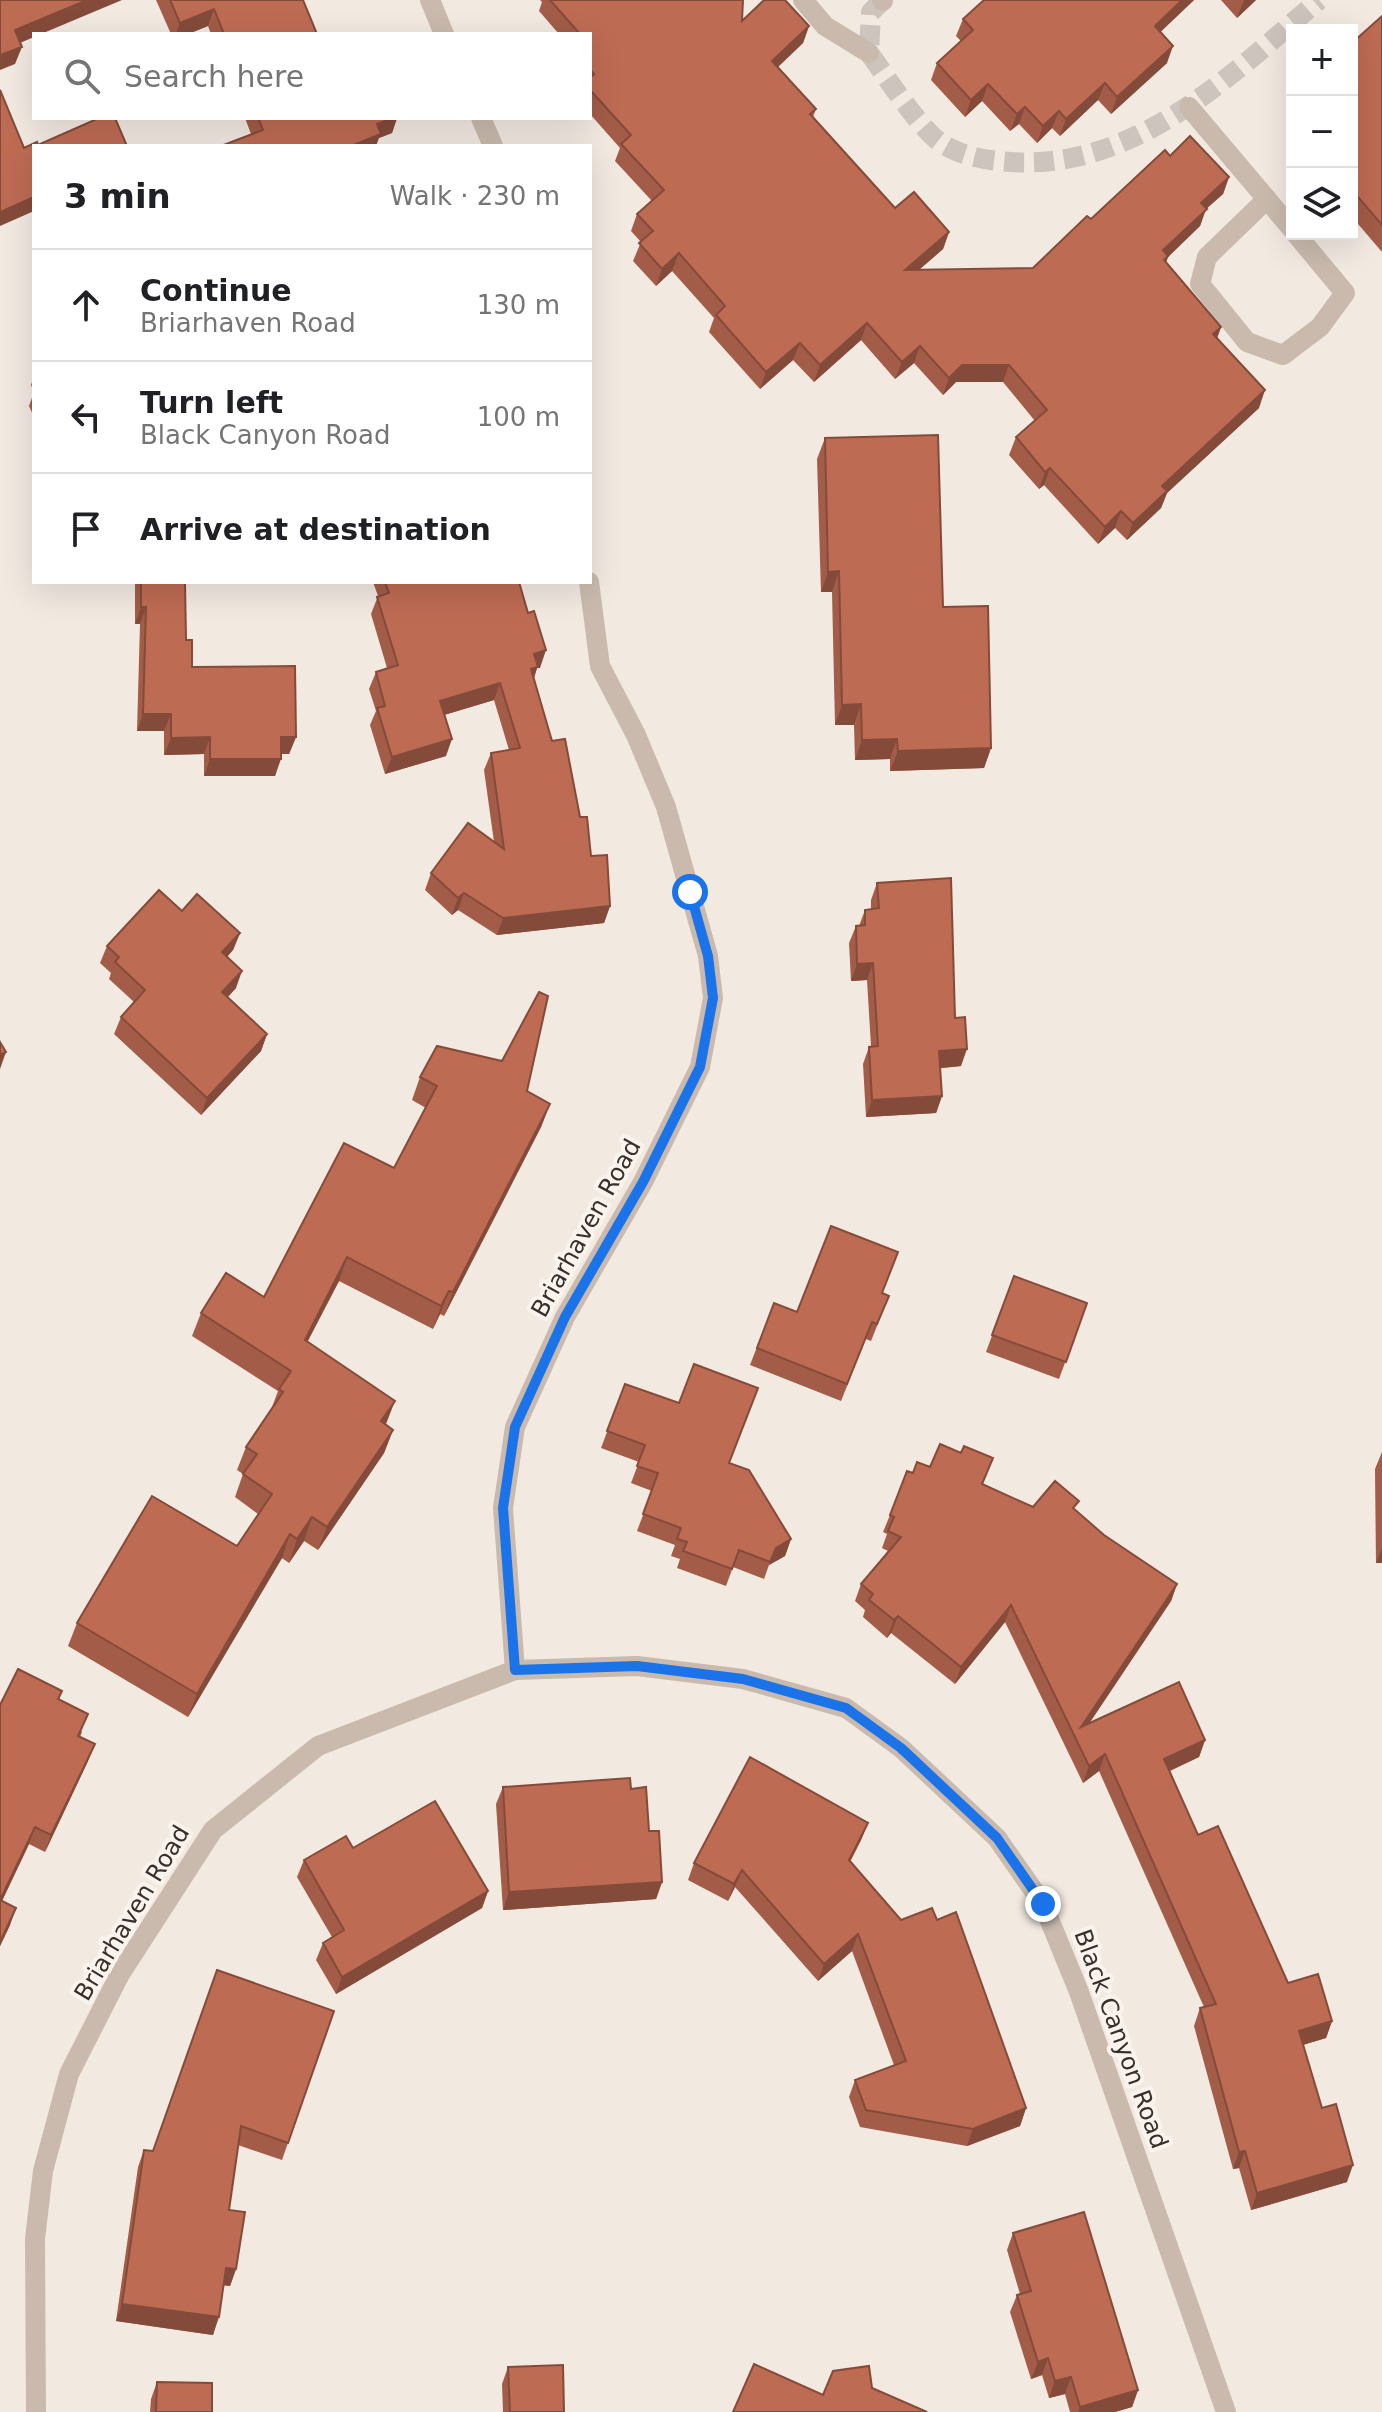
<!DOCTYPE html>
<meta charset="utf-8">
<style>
body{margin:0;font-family:"DejaVu Sans",sans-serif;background:#f2f2f2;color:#202124}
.controls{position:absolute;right:24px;top:24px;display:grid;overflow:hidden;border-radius:0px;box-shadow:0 8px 32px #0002}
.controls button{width:72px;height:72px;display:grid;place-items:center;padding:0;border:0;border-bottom:2px solid #e0e0e0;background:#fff;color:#202124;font:40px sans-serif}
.stop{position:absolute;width:24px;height:24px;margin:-18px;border:6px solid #1a73e8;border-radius:50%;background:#fff}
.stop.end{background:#1a73e8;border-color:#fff;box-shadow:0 2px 8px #0008}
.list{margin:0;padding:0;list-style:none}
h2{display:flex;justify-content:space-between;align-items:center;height:104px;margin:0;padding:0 32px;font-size:34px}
h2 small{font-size:26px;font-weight:400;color:#757577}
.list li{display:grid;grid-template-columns:52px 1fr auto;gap:24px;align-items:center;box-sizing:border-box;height:112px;padding:0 32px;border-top:2px solid #e0e0e0}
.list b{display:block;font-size:30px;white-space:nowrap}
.list p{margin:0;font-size:26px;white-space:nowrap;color:#757577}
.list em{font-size:26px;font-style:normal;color:#757577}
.icon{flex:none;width:44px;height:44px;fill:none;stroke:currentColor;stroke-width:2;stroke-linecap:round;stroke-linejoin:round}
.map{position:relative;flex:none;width:1382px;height:2412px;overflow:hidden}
.search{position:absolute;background:#fff;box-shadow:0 8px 32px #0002;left:32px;top:32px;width:560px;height:88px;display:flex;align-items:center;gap:20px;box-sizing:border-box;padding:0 28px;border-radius:0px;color:#757577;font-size:30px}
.panel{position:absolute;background:#fff;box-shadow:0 8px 32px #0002;left:32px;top:144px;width:560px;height:440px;border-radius:0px}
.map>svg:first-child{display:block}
</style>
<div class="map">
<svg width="1382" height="2412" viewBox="0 0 1382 2412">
<rect width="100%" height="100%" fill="#f2e9e1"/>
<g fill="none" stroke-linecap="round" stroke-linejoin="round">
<path stroke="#cdc4bd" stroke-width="20" stroke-dasharray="20 10" stroke-linecap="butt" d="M883,0L871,12L869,53C886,76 919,128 941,143C960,156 989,161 1011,162C1136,170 1231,75 1319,0"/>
<g stroke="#c9baad" stroke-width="20">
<path d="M430,0L444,34"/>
<path d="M803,0L825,26L869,53"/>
<path d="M882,0L883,1"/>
<path d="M1189,107L1292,229"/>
<path d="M481,118L493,146"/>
<path d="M1267,199L1207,257L1200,284L1247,342L1283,355L1320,327L1345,293L1296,234"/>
<path d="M515,1670L503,1508L515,1427L565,1317L643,1182L700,1067L713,998L708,956L666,807L636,735L600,666L589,582"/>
<path d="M36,2412L35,2239L43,2171L69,2074L120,1974L213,1830L318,1746L515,1670L637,1666L743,1679L846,1708L901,1748L997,1838L1043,1904L1079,1992L1226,2412"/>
</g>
</g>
<g fill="#a35c47">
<path d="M156,0H303L317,34H211L208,26L188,34H171Z"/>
<path d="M540,0H743L742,21L809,26L803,43L778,67L816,109L813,117L895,208L949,232L943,249L919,270L1033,268L1170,156L1229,177L1223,194L1206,209L1200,226L1168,257L1166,262L1221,327L1217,338L1259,408L1167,493L1161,508L1127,540L1115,528L1098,544L1044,485L1039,489L1009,455L1016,437L1035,421L1003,382H956L943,395L914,363L895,379L861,340L814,382L793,360L760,389L709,332L714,318L672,271L656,286L633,261L641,242L631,231L637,214L652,201L615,161L620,148L590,114V34H559L539,11L542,2Z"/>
<path d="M1194,0L1160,32L1167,63L1111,114L1098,100L1060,136L1052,128L1037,143L1019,124L1010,131L982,101L965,117L931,80L937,63L961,41L956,36L963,19Z"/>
<path d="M1221,0H1256L1237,18Z"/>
<path d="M1382,16V252L1352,217V43Z"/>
<path d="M1292,97V122L1286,115Z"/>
<path d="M245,118H397L392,133L379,138L251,134Z"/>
<path d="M34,376V417L29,406L34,392L31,385Z"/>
<path d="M825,438L943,607L991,748L984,768L890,771V759L855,760L854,725H835L832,592H821L817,459Z"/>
<path d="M135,582H185L186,640L192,667L296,737L289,754H281L275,776H204V754L164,755V731H137L140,624H135Z"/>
<path d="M373,582H519L540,668H537L534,678L552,741L580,817L591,856L610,906L604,923L497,935L458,910L452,915L425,890L431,873L494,842L484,770L491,753L509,750L494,700L444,715L446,756L385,774L370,725L376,711L369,689L376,672L387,668L371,614L378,596Z"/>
<path d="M877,883L955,1018L961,1066L940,1068L942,1096L936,1113L866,1117L863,1064L869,1047L871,1046L867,980L851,981L849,943L856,926H859L865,910L871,909V900Z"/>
<path d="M182,911L240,933L233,950L227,957L236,988L228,997L267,1034L261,1051L201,1115L114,1034L121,1017L134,1002L109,979L111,973L100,963L107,946Z"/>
<path d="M420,1077L527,1091L550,1104L541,1127L444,1316L440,1314L433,1329L339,1281L307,1342L386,1425L393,1430L384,1453L318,1550L304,1541L289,1563L282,1558L188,1717L68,1646L77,1623L237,1546L258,1514L235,1497L243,1474L237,1470L246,1447L271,1410L278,1391L192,1336L201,1313L264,1297L394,1168L426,1108L412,1100Z"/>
<path d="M1014,1276L1087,1303L1059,1379L986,1352Z"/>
<path d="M882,1293L889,1296L871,1341L866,1339L841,1401L750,1365L774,1303L797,1312Z"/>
<path d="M625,1384L730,1463L791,1539L785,1556L769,1565L764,1579L733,1567L726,1586L677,1568L680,1559L671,1556L675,1545L637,1531L652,1491L631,1483L639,1462L601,1448Z"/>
<path d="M1382,1452V1563H1376L1375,1469Z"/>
<path d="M961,1453L982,1485L1033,1507L1075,1510L1104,1535L1177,1584L1171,1601L1089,1724L1205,1740L1199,1757L1170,1771L1198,1835L1288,1983L1332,2021L1326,2038L1303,2045L1322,2108L1347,2182L1251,2210L1239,2168L1233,2169L1194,2026L1200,2008L1204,2007L1099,1771L1083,1783L1005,1622L955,1684L891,1633L887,1638L863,1617L865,1610L855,1601L861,1584L888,1551L882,1548L887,1534L883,1532L890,1515L913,1473L930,1467Z"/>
<path d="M62,1691L59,1700L82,1732L80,1737L88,1761L45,1852L29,1844L2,1901L10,1925L0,1946V1705Z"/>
<path d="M503,1787L631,1789L649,1831L662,1882L656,1899L503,1910L496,1804Z"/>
<path d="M868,1823L861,1840L850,1862L901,1920H937L1026,2108L1020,2126L967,2146L860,2127L849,2097L855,2080L894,2065L852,1951L818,1981L735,1887L728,1901L688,1880L694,1863Z"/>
<path d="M353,1848L488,1891L482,1908L336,1994L316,1960L323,1943L332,1937L297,1877L304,1860Z"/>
<path d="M334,2011L282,2160L238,2145L229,2210L236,2269L230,2286L224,2285L213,2335L116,2321L138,2167L144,2150L153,2151Z"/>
<path d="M1013,2233L1138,2390L1132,2407L1115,2412H1070L1065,2394L1049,2398L1042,2375L1031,2379L1010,2312L1017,2295L1020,2294L1007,2250Z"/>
<path d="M508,2367L564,2412H503L502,2384Z"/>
<path d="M157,2382L212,2412H150L151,2399Z"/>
</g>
<g fill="#854b3a">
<path d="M87,0H122L41,34H34V37L8,48L15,30Z"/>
<path d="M1182,0H1194L1149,43L1155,26Z"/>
<path d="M1244,0H1256L1237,18Z"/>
<path d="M214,9L208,26L188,34H176L180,23Z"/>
<path d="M809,26L803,43L766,78L772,61Z"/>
<path d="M1173,46L1167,63L1111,114L1117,97Z"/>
<path d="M22,47L15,64L0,70V55Z"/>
<path d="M1105,83L1098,100L1060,136L1066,119Z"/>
<path d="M988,84L982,101L965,117L971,100Z"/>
<path d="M1025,107L1019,124L1010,131L1017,114Z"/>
<path d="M1059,111L1052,128L1037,143L1043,126Z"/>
<path d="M393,118H397L392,133L379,138L376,146H351L377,124Z"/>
<path d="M1229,177L1223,194L1206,209L1200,226L1168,257L1162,273L1163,250L1201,203Z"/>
<path d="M34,197V211L0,226V212Z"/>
<path d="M949,232L943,249L899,287L905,270Z"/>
<path d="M679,253L672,271L656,286L662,269Z"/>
<path d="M867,323L861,340L814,382L820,365Z"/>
<path d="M1221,327L1215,344L1213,334Z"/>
<path d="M800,343L793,360L760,389L766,372Z"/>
<path d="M920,346L914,363L895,379L902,362Z"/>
<path d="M962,365H1009L1003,382H956L943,395L949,378Z"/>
<path d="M1265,390L1259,408L1167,493L1161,508L1127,540L1133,523L1162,486Z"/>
<path d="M1050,468L1044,485L1039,489L1045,472Z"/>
<path d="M1121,511L1115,528L1098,544L1105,527Z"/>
<path d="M839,571L832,592H821L828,572Z"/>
<path d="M141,607H146L140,624H135Z"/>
<path d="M546,650L540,668H537L532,684L525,686L534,654Z"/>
<path d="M500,683L494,700L434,718L440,701Z"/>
<path d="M861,704L854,725H835L842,705Z"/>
<path d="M143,714H171L164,731H137Z"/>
<path d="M210,737L204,754L164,755L171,738Z"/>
<path d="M281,737H296L289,754H275Z"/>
<path d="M452,739L446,756L385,774L392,757Z"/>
<path d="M897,739L890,759L855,760L862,740Z"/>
<path d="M991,748L984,768L890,771L898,751Z"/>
<path d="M210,759H281L275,776H204Z"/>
<path d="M464,893L458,910L452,915L458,898Z"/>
<path d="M610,906L604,923L497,935L503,918Z"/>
<path d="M240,933L233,950L216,969L222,952Z"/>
<path d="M873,963L867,980L851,981L857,964Z"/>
<path d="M242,971L236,988L216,1009L222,992Z"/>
<path d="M267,1034L261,1051L201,1115L207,1098Z"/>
<path d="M967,1049L961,1066L933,1069L939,1051Z"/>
<path d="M6,1052L0,1069V1055Z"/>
<path d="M942,1096L936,1113L866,1117L872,1100Z"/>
<path d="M550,1104L541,1127L444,1316L453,1292Z"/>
<path d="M347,1257L339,1281L296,1364L305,1340Z"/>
<path d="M449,1291L440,1314L433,1329L441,1306Z"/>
<path d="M395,1401L386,1424L381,1421Z"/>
<path d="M393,1430L384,1453L318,1550L327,1527Z"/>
<path d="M312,1517L304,1541L289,1563L297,1539Z"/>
<path d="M290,1534L282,1558L188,1717L197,1694Z"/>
<path d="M791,1539L785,1556L769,1565L776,1548Z"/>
<path d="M1382,1548V1563H1376Z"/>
<path d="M1177,1584L1171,1601L1077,1741L1081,1727Z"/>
<path d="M1011,1605L1005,1622L955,1684L961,1667Z"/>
<path d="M898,1616L891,1633L887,1638L894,1620Z"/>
<path d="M1205,1740L1199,1757L1158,1776L1164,1759Z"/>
<path d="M95,1744L88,1761L45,1852L51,1835Z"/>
<path d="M1105,1754L1099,1771L1083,1783L1089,1766Z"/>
<path d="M868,1823L861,1840L842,1877L849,1860Z"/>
<path d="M35,1827L29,1844L0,1905V1900Z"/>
<path d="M742,1870L735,1887L728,1901L734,1884Z"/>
<path d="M662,1882L656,1899L503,1910L509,1892Z"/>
<path d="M488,1891L482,1908L336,1994L342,1977Z"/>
<path d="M16,1908L10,1925L0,1946V1942Z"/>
<path d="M858,1934L852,1951L818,1981L824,1964Z"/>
<path d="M1332,2021L1326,2038L1292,2048L1299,2031Z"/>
<path d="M1026,2108L1020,2126L967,2146L973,2129Z"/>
<path d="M1245,2151L1239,2168L1233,2169L1239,2152Z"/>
<path d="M1353,2165L1347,2182L1251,2210L1257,2193Z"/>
<path d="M226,2268L236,2269L230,2286L220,2285Z"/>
<path d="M122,2304L219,2317L213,2335L116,2321Z"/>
<path d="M1048,2358L1042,2375L1031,2379L1038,2362Z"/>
<path d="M1071,2377L1065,2394L1049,2398L1055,2381Z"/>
<path d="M1138,2390L1132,2407L1115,2412H1078L1080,2407Z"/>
</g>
<g fill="#be6b53" stroke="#854b3a" stroke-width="2">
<path d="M0,0H87L15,30L22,47L0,55Z"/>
<path d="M170,0H303L317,34H224L214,9L180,23Z"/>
<path d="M550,0H743L742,21L764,0H785L809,26L772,61L816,109L810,114L895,208L914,192L949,232L905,270L1033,268L1087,216L1091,219L1165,150L1170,156L1190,136L1229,177L1201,203L1207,209L1163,250L1168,256L1164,260L1221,327L1213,334L1265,390L1162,486L1167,491L1133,523L1121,511L1105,527L1050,468L1045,472L1016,437L1047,410L1009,365H962L949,378L920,346L902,362L867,323L820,365L800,343L766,372L716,315L725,306L679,253L662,269L639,243L653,231L637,214L664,190L621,144L631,135L590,90V78L594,74L590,69V34H580Z"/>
<path d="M984,0H1182L1155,26L1173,46L1117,97L1105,83L1066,119L1059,111L1043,126L1025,107L1017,114L988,84L971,100L937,63L973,30L963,19Z"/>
<path d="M1382,16V225L1352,190V43Z"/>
<path d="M0,90L24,148L37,142L38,145L99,118H115L127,146H34V197L0,212Z"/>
<path d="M258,118H393L377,124L381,134L351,146H221L263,130Z"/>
<path d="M938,435L943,607L988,606L991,748L898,751L897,739L862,740L861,704L842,705L839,571L828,572L825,438Z"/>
<path d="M141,582H185L186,640H192V667L295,666L296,737H281V759H210V737L171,738V714H143L146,607H141Z"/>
<path d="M385,582H519L528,613L534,611L546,650L534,654L538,667L531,669L552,741L565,739L580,817H587L591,856L607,855L610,906L503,918L464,893L458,898L431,873L468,823L504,849L491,753L520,748L500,683L440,701L452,739L392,757L377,708L385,706L376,672L398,665L377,597L389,593Z"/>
<path d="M951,878L955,1018L965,1017L967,1049L939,1051L942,1096L872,1100L869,1047L878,1046L873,963L857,964L856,926L865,925V910L879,908L877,883Z"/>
<path d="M159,890L182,911L197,894L240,933L222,952L242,971L222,992L267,1034L207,1098L121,1017L145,990L115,962L119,957L107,946Z"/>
<path d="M539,992L548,996L527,1091L550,1104L453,1292L449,1291L441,1306L347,1257L305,1340L395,1401L381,1421L393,1430L327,1527L312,1517L297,1539L290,1534L197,1694L77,1623L152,1496L237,1546L272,1494L243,1474L257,1454L246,1447L283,1392L279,1389L291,1371L201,1313L226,1273L264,1297L344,1143L394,1168L437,1086L420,1077L437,1046L502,1061Z"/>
<path d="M0,1042L6,1052L0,1055Z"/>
<path d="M831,1226L898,1252L882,1293L889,1296L877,1324L872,1322L847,1384L757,1348L774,1303L797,1312Z"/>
<path d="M1014,1276L1087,1303L1066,1362L992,1335Z"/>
<path d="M694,1364L758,1388L729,1463L749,1470L791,1539L776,1548L770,1562L739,1550L732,1569L683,1551L687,1542L677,1539L681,1528L643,1514L658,1473L637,1466L645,1445L607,1431L625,1384L679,1403Z"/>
<path d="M940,1444L961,1453L964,1446L993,1458L982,1484L1033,1507L1055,1481L1079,1501L1073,1508L1104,1535L1177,1584L1081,1727L1179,1682L1205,1740L1164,1759L1198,1835L1218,1826L1288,1983L1318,1974L1332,2021L1299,2031L1322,2108L1336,2104L1353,2165L1257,2193L1245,2151L1239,2152L1200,2008L1216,2004L1105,1754L1089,1766L1011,1605L961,1667L898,1616L894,1620L869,1600L873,1594L861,1584L901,1537L888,1531L894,1517L890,1515L907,1471L913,1473L917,1462L930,1467Z"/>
<path d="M18,1669L62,1691L58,1699L88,1714L78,1736L95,1744L51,1835L35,1827L0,1900L16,1908L0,1942V1705Z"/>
<path d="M750,1757L868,1823L849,1860L901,1920L932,1908L937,1920L956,1912L1026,2108L973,2129L866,2110L855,2080L906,2061L858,1934L824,1964L742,1870L734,1884L694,1863Z"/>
<path d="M630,1778L631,1789L646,1787L649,1831H659L662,1882L509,1892L503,1787Z"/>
<path d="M435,1801L488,1891L342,1977L323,1943L344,1930L304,1860L346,1836L353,1848Z"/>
<path d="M217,1970L334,2011L288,2143L241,2126L229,2210L245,2212L236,2269L226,2268L219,2317L122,2304L144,2150L153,2151Z"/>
<path d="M1084,2212L1138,2390L1080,2407L1071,2377L1055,2381L1048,2358L1038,2362L1017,2295L1031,2291L1013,2233Z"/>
<path d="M754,2364L823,2395L833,2371L869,2366L872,2388L927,2412H733Z"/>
<path d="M563,2365L564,2412H510L508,2367Z"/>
<path d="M157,2382L212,2383V2412H156Z"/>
</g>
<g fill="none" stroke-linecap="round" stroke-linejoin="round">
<path stroke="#1a73e8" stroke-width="10" d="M690,892L708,956L713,998L700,1067L643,1182L565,1317L515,1427L503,1508L515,1670L637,1666L743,1679L846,1708L901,1748L997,1838L1043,1904"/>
</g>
<g text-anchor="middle" stroke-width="8" stroke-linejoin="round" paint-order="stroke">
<g font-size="24" fill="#382f2b" stroke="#f9f3ed">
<text transform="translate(586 1228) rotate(-61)" y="8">Briarhaven Road</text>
<text transform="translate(132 1913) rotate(-59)" y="8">Briarhaven Road</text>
<text transform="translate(1121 2039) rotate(70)" y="8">Black Canyon Road</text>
</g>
</g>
</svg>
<div class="controls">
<button>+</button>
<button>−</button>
<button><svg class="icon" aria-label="layers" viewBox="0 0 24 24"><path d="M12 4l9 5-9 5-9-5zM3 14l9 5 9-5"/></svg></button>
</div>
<div class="stop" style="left:690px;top:892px"></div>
<div class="stop end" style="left:1043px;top:1904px"></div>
<div class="search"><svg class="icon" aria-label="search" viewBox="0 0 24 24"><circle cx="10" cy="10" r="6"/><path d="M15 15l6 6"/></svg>Search here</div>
<section class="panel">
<h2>3 min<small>Walk · 230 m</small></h2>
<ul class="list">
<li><svg class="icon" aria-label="ahead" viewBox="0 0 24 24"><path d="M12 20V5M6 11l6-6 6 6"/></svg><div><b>Continue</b><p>Briarhaven Road</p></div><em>130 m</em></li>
<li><svg class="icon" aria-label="left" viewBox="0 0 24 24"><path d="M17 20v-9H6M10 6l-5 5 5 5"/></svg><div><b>Turn left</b><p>Black Canyon Road</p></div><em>100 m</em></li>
<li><svg class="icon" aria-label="arrive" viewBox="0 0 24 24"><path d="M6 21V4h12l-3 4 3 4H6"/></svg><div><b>Arrive at destination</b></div></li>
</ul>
</section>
</div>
